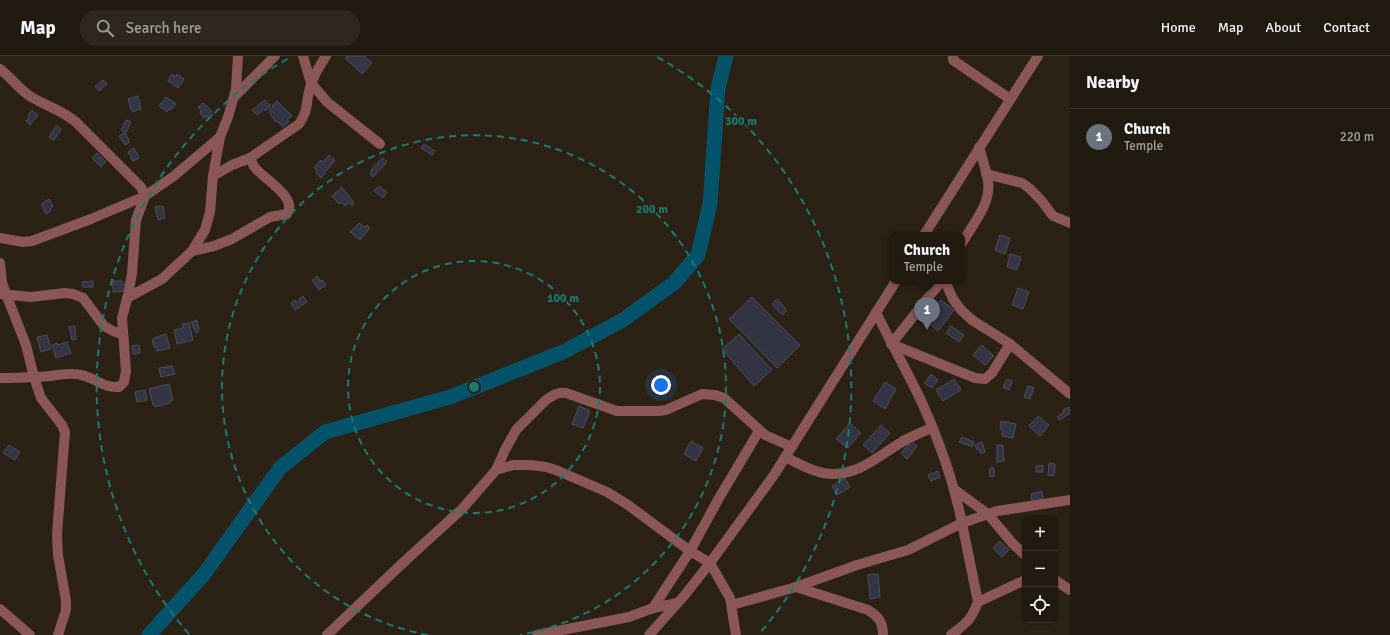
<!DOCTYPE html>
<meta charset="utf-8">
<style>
body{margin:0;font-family:Signika,sans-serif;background:#2d271e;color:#f1f3f6}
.controls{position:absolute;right:12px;bottom:12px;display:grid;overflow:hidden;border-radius:8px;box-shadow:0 1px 3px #0004}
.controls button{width:36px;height:36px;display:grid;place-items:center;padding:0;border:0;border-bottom:1px solid #3d3830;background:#201a10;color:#f1f3f6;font:20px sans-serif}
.you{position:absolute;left:661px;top:329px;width:14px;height:14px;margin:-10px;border:3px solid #fff;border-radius:50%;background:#1a73e8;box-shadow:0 0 0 6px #1a73e833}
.badge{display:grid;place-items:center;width:26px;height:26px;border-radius:50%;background:#ea580c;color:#fff;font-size:13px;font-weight:700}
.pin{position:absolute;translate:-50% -33px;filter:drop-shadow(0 1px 2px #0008)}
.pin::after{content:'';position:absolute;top:21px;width:14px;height:12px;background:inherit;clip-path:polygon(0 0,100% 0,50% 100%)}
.popup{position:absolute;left:889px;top:176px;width:76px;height:52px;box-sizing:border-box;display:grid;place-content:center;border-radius:8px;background:#201a10;filter:drop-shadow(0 1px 3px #0005);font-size:13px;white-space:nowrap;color:#a2a19f}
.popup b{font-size:15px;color:#f1f3f6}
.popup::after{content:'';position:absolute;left:50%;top:100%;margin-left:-8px;border:8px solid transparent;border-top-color:#201a10}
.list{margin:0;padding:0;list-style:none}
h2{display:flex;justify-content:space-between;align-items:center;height:52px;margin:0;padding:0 16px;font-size:17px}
h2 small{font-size:13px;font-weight:400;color:#a2a19f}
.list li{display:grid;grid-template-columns:26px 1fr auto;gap:12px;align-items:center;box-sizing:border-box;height:56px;padding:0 16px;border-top:1px solid #3d3830}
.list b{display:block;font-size:15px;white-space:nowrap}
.list p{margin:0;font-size:13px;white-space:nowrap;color:#a2a19f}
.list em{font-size:13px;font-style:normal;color:#a2a19f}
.icon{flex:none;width:22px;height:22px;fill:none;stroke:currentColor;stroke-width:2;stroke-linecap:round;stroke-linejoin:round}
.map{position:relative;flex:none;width:1070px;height:579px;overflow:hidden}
header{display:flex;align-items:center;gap:24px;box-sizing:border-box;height:56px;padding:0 20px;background:#201a10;border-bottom:1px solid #3d3830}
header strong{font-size:19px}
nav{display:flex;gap:22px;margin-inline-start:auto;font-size:14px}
.search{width:280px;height:36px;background:#2d271e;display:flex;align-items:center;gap:10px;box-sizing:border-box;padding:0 14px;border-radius:16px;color:#a2a19f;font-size:15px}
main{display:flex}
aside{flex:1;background:#201a10}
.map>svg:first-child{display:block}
</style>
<header>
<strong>Map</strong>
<div class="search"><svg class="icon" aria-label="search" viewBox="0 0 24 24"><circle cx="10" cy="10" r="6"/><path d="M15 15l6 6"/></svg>Search here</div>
<nav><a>Home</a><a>Map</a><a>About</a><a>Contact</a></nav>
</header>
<main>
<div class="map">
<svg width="1070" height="579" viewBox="0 0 1070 579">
<rect width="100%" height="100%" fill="#2b2215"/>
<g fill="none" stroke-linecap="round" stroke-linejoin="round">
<path stroke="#02526a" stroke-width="15" d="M149,579L204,518L280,412L325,376L450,341L563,296L623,264L674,227L698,199L710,148L718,32L726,0"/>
</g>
<g fill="#343544" stroke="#4c4e5d">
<path d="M347,0H364L372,7L362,18L345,2Z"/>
<path d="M172,18L176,21L177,18L184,23L178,32L168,25Z"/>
<path d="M103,24L107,28L99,35L95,30Z"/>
<path d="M138,40L141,53L132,56L128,43Z"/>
<path d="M166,41L176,48L171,54L170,52L167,56L159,50Z"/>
<path d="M265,44L271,50L266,55L264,53L257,59L252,54Z"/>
<path d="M277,45L292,60L287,64L289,65L283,71L277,65L276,66L269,56L273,51L272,50Z"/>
<path d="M203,47L212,55L210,56L213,59L209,63L207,60L204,62L200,57L201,55L198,51Z"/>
<path d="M32,54L38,59L30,69L26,65L30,60L28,59Z"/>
<path d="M126,64L131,66L126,77L121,74Z"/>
<path d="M56,70L61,73L54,84L49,81Z"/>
<path d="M125,77L130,86L125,89L119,80Z"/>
<path d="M424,88L435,95L432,99L421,92Z"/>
<path d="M134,92L139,102L133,105L128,96Z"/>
<path d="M97,97L106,106L101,111L92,102Z"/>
<path d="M329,99L335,104L321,122L316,117L317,115L314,112L321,104L323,106Z"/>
<path d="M382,102L387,106L373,121L370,118L372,116L371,114Z"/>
<path d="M379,130L387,136L383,142L374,135Z"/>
<path d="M342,131L354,147L352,150L349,147L345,150L341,146L339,148L332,140Z"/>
<path d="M49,143L53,150L50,152L51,155L46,158L41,148Z"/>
<path d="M163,150L165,162L158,164L155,151Z"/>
<path d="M359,167L365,172L367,169L370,172L360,184L350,176Z"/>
<path d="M1000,179L1010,182L1005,198L995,194Z"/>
<path d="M1010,198L1021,201L1017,214L1007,211Z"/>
<path d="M317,220L320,225L322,224L326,229L319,234L312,224Z"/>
<path d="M93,225V231H83L82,226Z"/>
<path d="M113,225H122V228H126V235L113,236Z"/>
<path d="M1018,232L1029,236L1023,253L1012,249Z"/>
<path d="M303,240L307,246L295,254L291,247L295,244L296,246L300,244L299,243Z"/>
<path d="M752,241L800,289L777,312L729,263Z"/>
<path d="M777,243L787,254L782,259L772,248Z"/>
<path d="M941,244L954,254L938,275L925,264Z"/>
<path d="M197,264L199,275L196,277L191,266Z"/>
<path d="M189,267L193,284L177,288L174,274L183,272L182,268Z"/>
<path d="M75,270L76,283L72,284L69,271Z"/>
<path d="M951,270L964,279L959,286L946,277Z"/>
<path d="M166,278L170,292L157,295L156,291H154L152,284L154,283V282Z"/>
<path d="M739,278L772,314L754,330L722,293Z"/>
<path d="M47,279L51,293L41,296L37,281Z"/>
<path d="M67,286L71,297L56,302L52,289L57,287L58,289Z"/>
<path d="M139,289L140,297L133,298L132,290Z"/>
<path d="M982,289L994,300L985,309L973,299Z"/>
<path d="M172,310L175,318L161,321L159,312Z"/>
<path d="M931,318L938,324L932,332L924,327Z"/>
<path d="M954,323L961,334L943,345L936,334Z"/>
<path d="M1007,323L1012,325L1009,334L1003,331Z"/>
<path d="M885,326L896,333L885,353L873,345Z"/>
<path d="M169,328L173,344L170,345V347L155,351L154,348L153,349L149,333Z"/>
<path d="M1028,330L1034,332L1030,343L1024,341Z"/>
<path d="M145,334L147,344L137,346L135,336Z"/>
<path d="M579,350L590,355L583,372L572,368Z"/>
<path d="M1069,351L1070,357L1060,364L1057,361L1064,356L1063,354Z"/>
<path d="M1038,360L1049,369L1040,380L1029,370Z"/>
<path d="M1001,365L1016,368L1013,382L1002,380L1003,373H1000Z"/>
<path d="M850,367L861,377L848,392L836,383Z"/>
<path d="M881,369L890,377L872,397L863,389Z"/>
<path d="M962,381L974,386L972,391L959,386Z"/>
<path d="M691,385L703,392L696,405L684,398Z"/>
<path d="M911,385L917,390L907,403L901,397Z"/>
<path d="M982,386L985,396L981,398L979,393L977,394L975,389Z"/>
<path d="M9,389L20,396L15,404L3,397Z"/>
<path d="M997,389H1003L1004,405L997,406Z"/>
<path d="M1049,407L1055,408L1054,420L1048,419Z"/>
<path d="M1043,409V416H1036V410Z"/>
<path d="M990,412H994V421L989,420Z"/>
<path d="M938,415L940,421L931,425L928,419Z"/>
<path d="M845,422L850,431L837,439L832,430Z"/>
<path d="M1042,435L1043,443L1032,445L1031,438Z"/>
<path d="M1000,485L1009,494L1002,501L993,492Z"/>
<path d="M878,518L880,541L870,543L868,519Z"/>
</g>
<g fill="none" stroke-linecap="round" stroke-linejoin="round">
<g stroke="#8a5656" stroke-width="10">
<path d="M303,0L311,27L327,46L380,88"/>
<path d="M953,0V4L1010,43"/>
<path d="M0,13C12,22 20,35 33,42C47,50 63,55 76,66L141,131L145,140L136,164L132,217L129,235L122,262L126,315L124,326L119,331C101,332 97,322 81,319C72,316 60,319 50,320C33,321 17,322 0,322"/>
<path d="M234,41L275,0"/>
<path d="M986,118L1022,127L1029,132L1041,144L1053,160L1070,167"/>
<path d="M213,120L232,109L250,102L299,68C308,55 306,49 309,35C312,22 319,11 326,0"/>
<path d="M924,179L1038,0"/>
<path d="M0,182L23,186L32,185L91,163L145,140L174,120L220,81"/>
<path d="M962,187C972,169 992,147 988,125C986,113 982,102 979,91"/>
<path d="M192,195L214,190L232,183L270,161L287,158C298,142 265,123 256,113C253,110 252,106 250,102"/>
<path d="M0,207L2,226L6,238L26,289L34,321L41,342L62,369L65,376L57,478L58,499L66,545V554L58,579"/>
<path d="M942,225C924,245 909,267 891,288L975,322L985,323L992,317L1010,288"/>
<path d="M945,225L953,243L961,254L972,264L1010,288L1070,338"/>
<path d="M0,238L31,241L65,237L73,238L83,242L104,270L113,275L122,278"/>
<path d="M127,242L162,223L192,195L205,174L210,156L213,120L220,81L228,61L236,33L238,0"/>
<path d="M785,401C800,408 816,418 832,418C861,419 883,396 907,383C915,379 924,375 932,372"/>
<path d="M496,414L505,394L516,374L546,344C553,339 558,336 566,337L617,355H658L666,354L702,338L715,339L724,342L765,379L792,391"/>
<path d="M955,434L988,458L1013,488L1025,499"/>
<path d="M1055,524L1070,534"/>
<path d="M796,531L868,554C879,561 883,566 883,579"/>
<path d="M978,546L962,467L997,455L1070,444"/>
<path d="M732,549L796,531L857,509L908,494L962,467C954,427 940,387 923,349C909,318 891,288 876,256"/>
<path d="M653,552L690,495L719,442L759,375"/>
<path d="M0,553L30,579"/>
<path d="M327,579L406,504L463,452L496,414L513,409H530L546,411L556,414L607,436L628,449L690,495L710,507L730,542L736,579"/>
<path d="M537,579L629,561L653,552L677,547"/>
<path d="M649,579L684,540L710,507L774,419L896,225"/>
<path d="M951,579C967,566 970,566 978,546L1025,524"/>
</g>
</g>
<g fill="none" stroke="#1a7b73" stroke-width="2" stroke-dasharray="7 5">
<circle cx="474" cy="331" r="126"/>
<path d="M428 579A252 252 0 1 1 520 579"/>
<path d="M189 578A377 377 0 0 1 291 1M657 1A377 377 0 0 1 759 578"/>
</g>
<circle cx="474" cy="331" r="6" fill="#1a7b73" stroke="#2b2215" stroke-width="2"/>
<g font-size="12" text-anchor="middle" font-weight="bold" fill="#1a7b73" stroke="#2b2215" stroke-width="3.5" stroke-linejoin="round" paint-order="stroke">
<text x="741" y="69">300 m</text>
<text x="652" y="157">200 m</text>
<text x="563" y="246">100 m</text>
</g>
</svg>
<div class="controls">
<button>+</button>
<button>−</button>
<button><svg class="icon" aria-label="locate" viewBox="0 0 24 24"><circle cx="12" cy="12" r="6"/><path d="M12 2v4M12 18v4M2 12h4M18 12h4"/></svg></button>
</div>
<div class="you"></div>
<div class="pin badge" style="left:927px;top:274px;background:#6b7280">1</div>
<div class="popup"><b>Church</b>Temple</div>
</div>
<aside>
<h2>Nearby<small></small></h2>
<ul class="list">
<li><span class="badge" style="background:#6b7280">1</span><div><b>Church</b><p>Temple</p></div><em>220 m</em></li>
</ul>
</aside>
</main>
